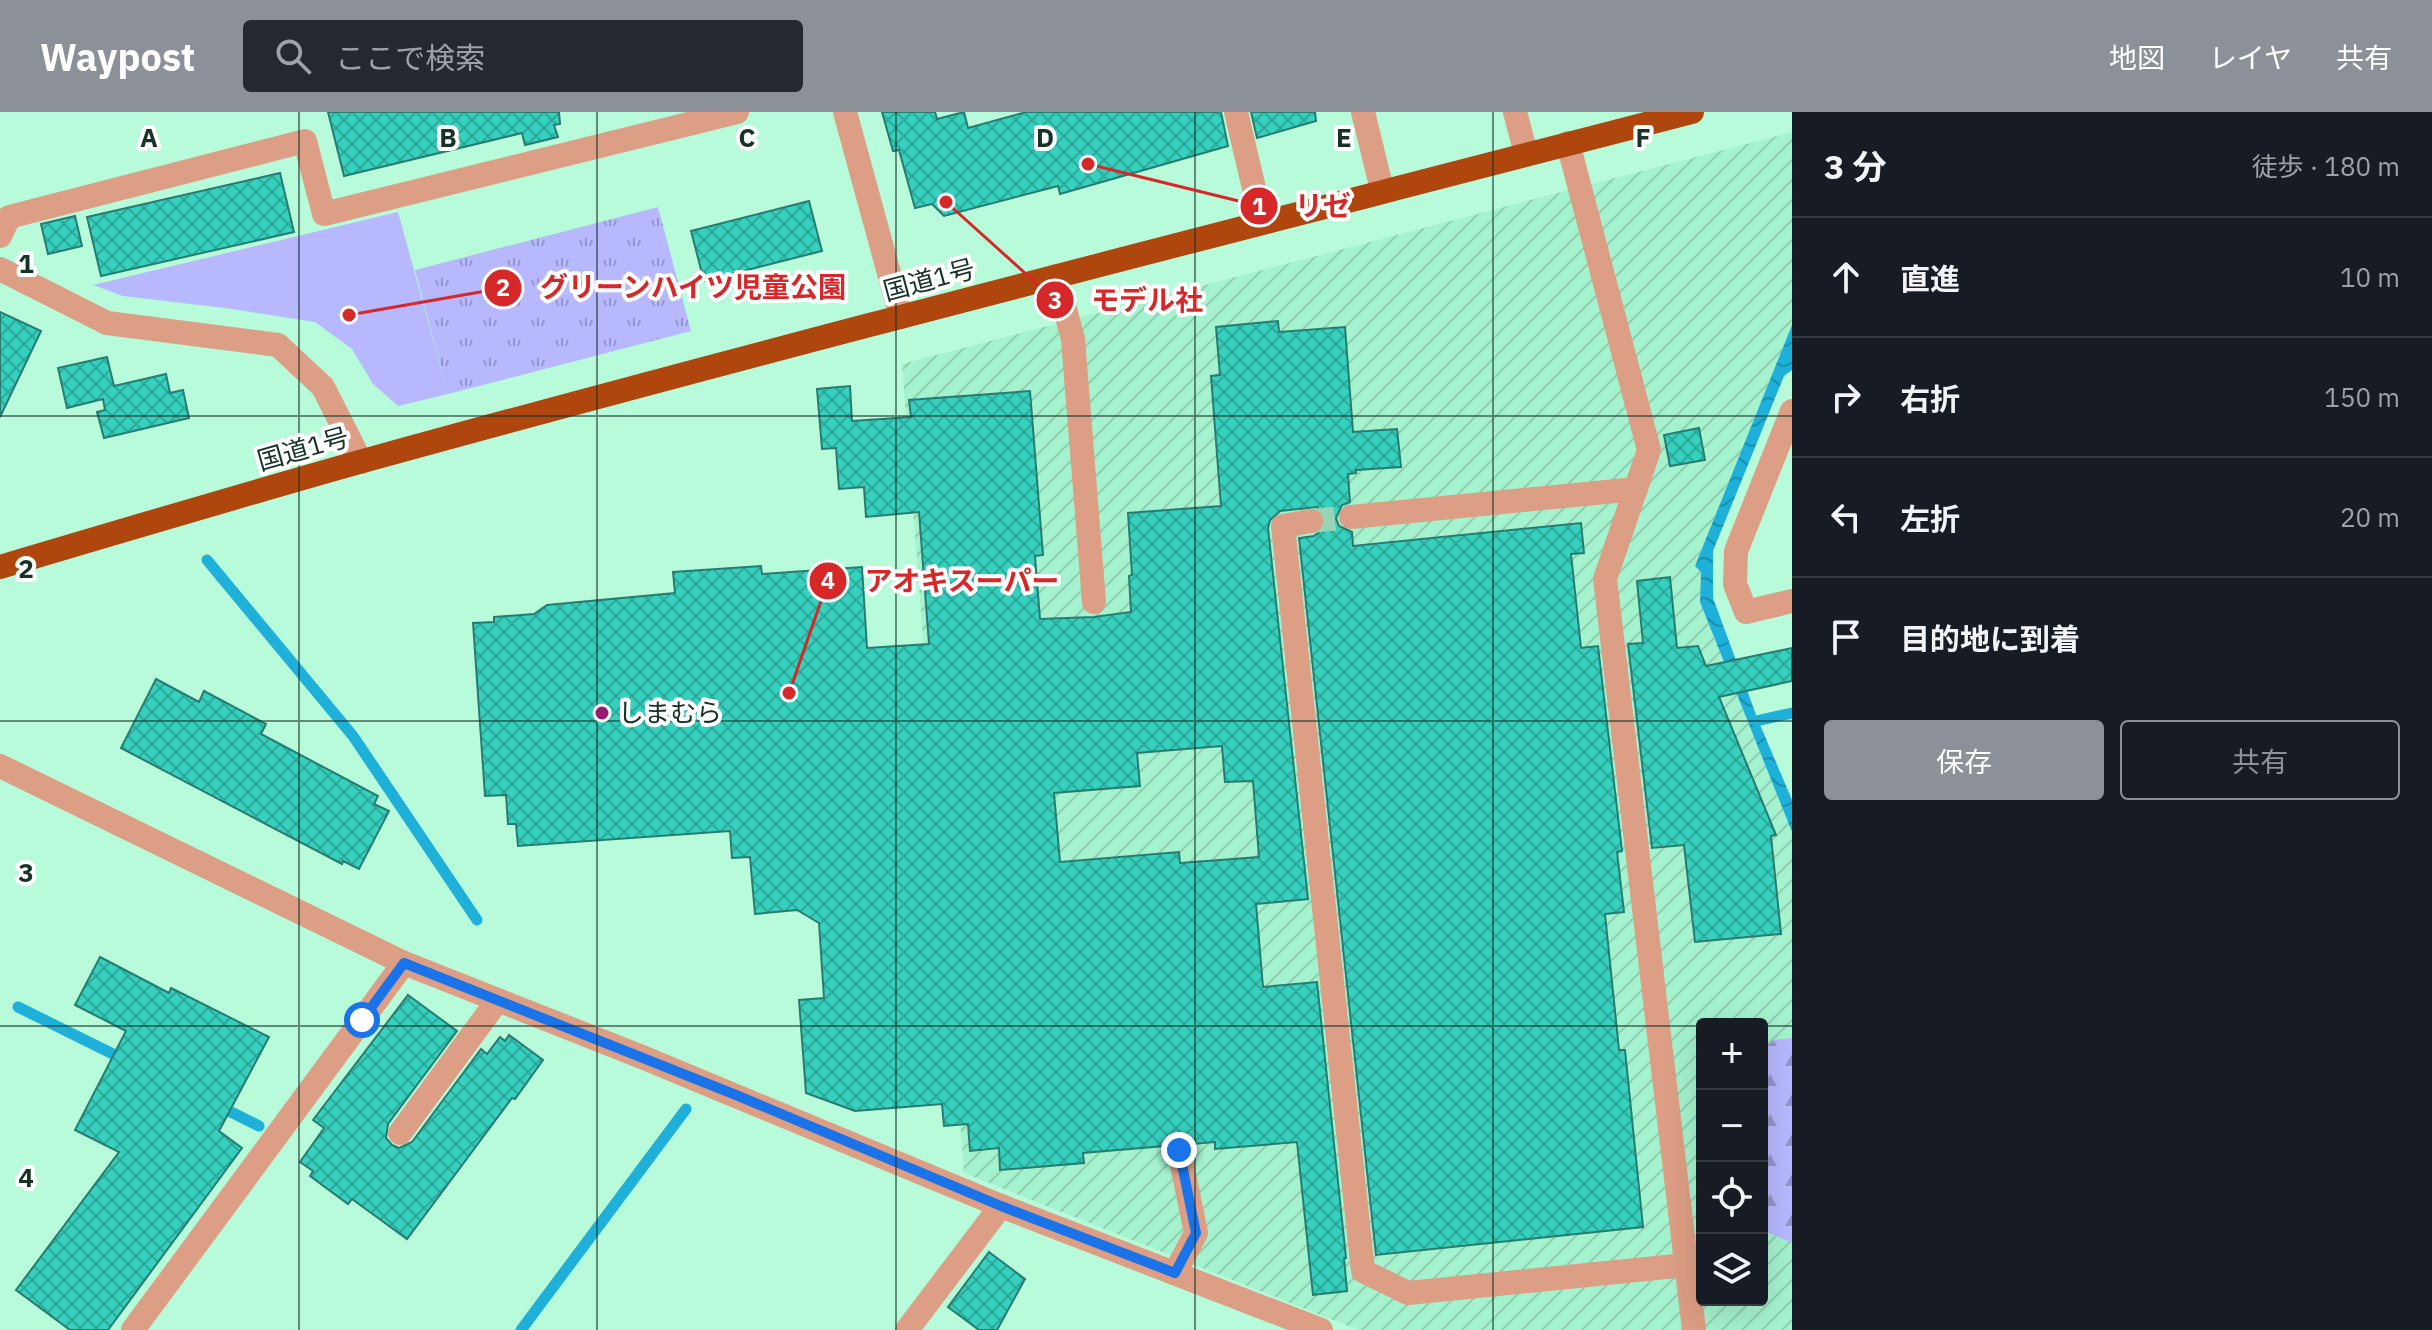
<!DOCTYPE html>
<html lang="ja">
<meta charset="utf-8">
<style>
body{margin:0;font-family:"IBM Plex Sans","Noto Sans JP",sans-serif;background:#242831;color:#f1f3f6}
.controls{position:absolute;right:24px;bottom:24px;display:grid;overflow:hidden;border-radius:8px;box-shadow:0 8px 32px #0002}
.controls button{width:72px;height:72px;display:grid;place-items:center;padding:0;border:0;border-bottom:2px solid #363941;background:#171b24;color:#f1f3f6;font:40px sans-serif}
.stop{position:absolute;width:24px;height:24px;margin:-18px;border:6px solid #1a73e8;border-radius:50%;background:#fff}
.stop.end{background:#1a73e8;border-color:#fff;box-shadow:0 2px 8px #0008}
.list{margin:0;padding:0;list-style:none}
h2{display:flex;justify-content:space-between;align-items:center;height:104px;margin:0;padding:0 32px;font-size:34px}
h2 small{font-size:26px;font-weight:400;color:#9ea1a6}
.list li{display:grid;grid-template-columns:52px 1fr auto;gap:24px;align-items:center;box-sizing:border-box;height:120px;padding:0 32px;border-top:2px solid #363941}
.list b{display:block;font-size:30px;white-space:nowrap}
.list em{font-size:26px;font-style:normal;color:#9ea1a6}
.actions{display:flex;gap:16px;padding:24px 32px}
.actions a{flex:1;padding:18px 0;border:2px solid #8c9099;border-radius:8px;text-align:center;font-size:28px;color:#8c9099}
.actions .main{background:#8c9099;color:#fff}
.icon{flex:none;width:44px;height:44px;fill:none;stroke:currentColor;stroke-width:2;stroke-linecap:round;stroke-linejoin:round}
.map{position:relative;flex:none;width:1792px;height:1218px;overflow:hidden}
header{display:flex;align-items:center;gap:48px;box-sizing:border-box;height:112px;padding:0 40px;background:#8c9099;color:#fff}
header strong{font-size:38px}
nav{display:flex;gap:44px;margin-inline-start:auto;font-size:28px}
.search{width:560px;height:72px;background:#242831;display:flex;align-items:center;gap:20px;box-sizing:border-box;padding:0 28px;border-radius:8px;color:#9ea1a6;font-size:30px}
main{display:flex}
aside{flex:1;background:#171b24}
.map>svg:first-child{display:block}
</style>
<header>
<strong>Waypost</strong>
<div class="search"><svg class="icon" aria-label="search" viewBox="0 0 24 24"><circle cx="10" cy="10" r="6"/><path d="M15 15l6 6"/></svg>ここで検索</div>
<nav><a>地図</a><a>レイヤ</a><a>共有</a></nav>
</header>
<main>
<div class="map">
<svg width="1792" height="1218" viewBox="0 0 1792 1218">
<defs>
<pattern id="industrial-furrows" width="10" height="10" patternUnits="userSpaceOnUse" patternTransform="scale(2)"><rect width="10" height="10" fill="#a5f2ce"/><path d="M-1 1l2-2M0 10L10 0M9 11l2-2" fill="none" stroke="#8dd0b1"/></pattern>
<pattern id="grass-tufts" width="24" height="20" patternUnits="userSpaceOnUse" patternTransform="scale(2)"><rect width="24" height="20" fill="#b7b8fe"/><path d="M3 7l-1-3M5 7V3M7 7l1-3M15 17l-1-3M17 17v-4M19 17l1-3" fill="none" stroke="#9496cd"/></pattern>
<pattern id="forest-firs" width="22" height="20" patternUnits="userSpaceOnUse" patternTransform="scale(2)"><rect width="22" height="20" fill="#b7b8fe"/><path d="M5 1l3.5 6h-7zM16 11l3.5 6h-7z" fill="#9496cd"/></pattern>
<pattern id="water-waves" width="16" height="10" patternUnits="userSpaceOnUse" patternTransform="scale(2)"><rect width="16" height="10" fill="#1eb0d9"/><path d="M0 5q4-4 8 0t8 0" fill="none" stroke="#1990b0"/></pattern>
<pattern id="building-cross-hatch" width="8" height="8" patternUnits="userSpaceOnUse" patternTransform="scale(2)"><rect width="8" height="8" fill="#36d0be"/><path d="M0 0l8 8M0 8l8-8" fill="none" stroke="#2da99a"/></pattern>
</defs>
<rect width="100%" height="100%" fill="#b7fbda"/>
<path fill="url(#industrial-furrows)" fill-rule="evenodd" d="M1792,20V213L1695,454L1701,459L1700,490L1792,720V1218H1358L964,1061L902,252ZM1702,912H1762V1188H1702Z"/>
<path fill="url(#grass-tufts)" d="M658,95L691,219L448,282L415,158Z"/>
<path fill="url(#forest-firs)" d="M1792,926V1131L1762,1118V938L1774,928Z"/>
<path fill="#b7b8fe" d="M398,100L448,282L398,294L373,272L352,237L315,210L225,196L123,184L93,173Z"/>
<path fill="url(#water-waves)" d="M1792,213V258L1784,264L1713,439V486L1758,608L1792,688V720L1700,490L1701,460L1695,454Z"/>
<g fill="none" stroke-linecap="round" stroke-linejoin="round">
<g stroke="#1eb0d9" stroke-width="11">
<path d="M207,448L353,624L477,808"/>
<path d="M1756,609L1792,601"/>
<path d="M18,895L125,948"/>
<path d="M219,994L259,1014"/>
<path d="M521,1218L686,997"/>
</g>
</g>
<g fill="url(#building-cross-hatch)" stroke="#277c71" stroke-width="2" fill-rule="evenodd">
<path d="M328,0H559L560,12L554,13L558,25L525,33L522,21L344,64Z"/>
<path d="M882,0H935L937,7L964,0L968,16L1026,0H1221L1228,34L1060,82L1058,74L944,104L932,92L915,96L899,38L893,39Z"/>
<path d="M1251,0H1315L1316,9L1257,26Z"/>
<path d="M280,61L294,120L101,164L87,105Z"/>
<path d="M809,89L822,139L704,169L691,119Z"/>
<path d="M75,104L82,134L48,142L41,112Z"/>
<path d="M0,200L41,219L0,305Z"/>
<path d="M1278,209L1279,220L1345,215L1353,320L1397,317L1401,355L1356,358V361L1348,362L1350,390L1342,393L1336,406L1339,414L1352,420L1353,434L1581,411L1584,441L1571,442L1581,536L1598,534L1622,739L1617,740L1624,800L1605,802L1619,938H1625L1643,1115L1376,1143L1299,426L1314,424L1325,415L1326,406L1317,395L1280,399L1270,408L1268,416L1308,787L1256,792L1263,875L1317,870L1346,1146H1344L1347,1179L1313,1183L1297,1030L1215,1037V1030L1192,1032L1184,1024L1177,1023L1169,1027L1165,1034L1083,1041L1084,1051L1000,1058L999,1036L970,1039L968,1012L944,1014L942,992L855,999L806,981L799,888L824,886L819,811L797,798L755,802L750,745L732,746L730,719L518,734L516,712H508L506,683L485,684L473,511L494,510V505L534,502L547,493L675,481L673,460L761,454L762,462L862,455L867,536L929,532L919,400L866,405L864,375L839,377L836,336L822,337L817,277L850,274L852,309L911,305L909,288L1030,279L1043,443L1035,444L1040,507L1094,505L1131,500L1129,464L1132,463L1128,401L1221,394L1211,264L1220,263L1216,215ZM1222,634L1225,670L1253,669L1259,745L1180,751L1179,740L1060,750L1054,681L1140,674L1137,641Z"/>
<path d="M107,245L114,274L166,262L170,281L183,278L189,306L104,326L97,300L105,298L103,287L67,296L58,256Z"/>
<path d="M1699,316L1705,348L1670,354L1664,323Z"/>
<path d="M1670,465L1677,536L1698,534L1706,554L1792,536V569L1719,585L1776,723L1771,724L1781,822L1695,830L1684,733L1652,736L1628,532L1643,531L1637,469Z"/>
<path d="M156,567L199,590L204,579L266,612L261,622L378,684L374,692L389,699L359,757L343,749L342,752L121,636Z"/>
<path d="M100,845L169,881L171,876L269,925L219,1019L242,1036L108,1218H70L16,1178L119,1040L75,1018L126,919L75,893Z"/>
<path d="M408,883L457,919L388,1012L386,1026L392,1033L399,1036L412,1030L481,937L487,942L500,925L505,929L509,923L543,948L515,987L512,986L407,1127L352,1087L348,1092L310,1064L313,1059L300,1050L324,1016L313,1008Z"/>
<path d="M989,1140L1025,1167L997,1218H979L948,1195Z"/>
</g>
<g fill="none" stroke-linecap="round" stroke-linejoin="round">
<path stroke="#97d3b6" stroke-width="24" stroke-dasharray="24 12" stroke-linecap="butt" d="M1311,409L1351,405"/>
<g stroke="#dc9e84" stroke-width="24">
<path d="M845,0L901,205"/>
<path d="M1236,0L1262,110"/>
<path d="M1363,0L1382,78"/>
<path d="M1515,0L1526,42"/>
<path d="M1568,31L1649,338L1605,467L1694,1218"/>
<path d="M0,124L9,105L305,29L324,102L737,0"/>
<path d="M0,157L107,211L278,233L323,275L361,350"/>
<path d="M1056,164L1073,227L1094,490"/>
<path d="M1792,299L1736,439L1735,472L1746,500L1792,489"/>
<path d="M1351,405L1636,377"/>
<path d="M1311,409L1283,414L1363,1159L1408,1181L1686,1153"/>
<path d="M0,654L404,851L642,945L1001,1094L1321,1218"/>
<path d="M400,1021L498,888"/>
<path d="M1175,1161L1196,1121L1179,1038"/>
<path d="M133,1218L404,851"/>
<path d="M907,1218L1001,1094"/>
</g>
<path stroke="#ae460e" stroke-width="24" d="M0,455C121,419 242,383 363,349C805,227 1249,115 1692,0"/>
</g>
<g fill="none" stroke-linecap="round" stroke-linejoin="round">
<path stroke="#1a73e8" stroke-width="10" d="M362,908L404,851L736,983L1001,1094L1175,1161L1196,1121L1179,1038"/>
</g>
<path fill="none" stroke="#173226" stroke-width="2" stroke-opacity="0.55" d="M299,0V1218M597,0V1218M896,0V1218M1195,0V1218M1493,0V1218M0,304H1792M0,609H1792M0,914H1702M1762,914H1792"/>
<circle fill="#981b73" stroke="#fff" stroke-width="3" cx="602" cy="601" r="8"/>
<g text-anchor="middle" stroke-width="8" stroke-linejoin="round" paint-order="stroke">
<g font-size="26" fill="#173226" stroke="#fff">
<text transform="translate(929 168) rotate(-15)" y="9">国道1号</text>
<text transform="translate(303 337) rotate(-16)" y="9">国道1号</text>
</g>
<g font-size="26" fill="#173226" stroke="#fff" text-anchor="start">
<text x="618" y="610">しまむら</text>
</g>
</g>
<g font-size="26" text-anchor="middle" font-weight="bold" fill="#173226" stroke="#fff" stroke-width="8" stroke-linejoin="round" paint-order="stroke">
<text x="149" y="35">A</text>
<text x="448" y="35">B</text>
<text x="747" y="35">C</text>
<text x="1045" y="35">D</text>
<text x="1344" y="35">E</text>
<text x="1643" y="35">F</text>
<text x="26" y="161">1</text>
<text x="26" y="466">2</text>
<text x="26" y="770">3</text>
<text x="26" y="1075">4</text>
</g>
<path fill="none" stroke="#d62828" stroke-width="3" d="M1088 52L1259 94M349 203L503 176M946 90L1055 188M789 581L828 469"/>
<g fill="#d62828" stroke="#fff" stroke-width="3">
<circle cx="1088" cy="52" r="8"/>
<circle cx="349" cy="203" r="8"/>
<circle cx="946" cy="90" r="8"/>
<circle cx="789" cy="581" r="8"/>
<circle cx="1259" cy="94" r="20"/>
<circle cx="503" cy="176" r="20"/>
<circle cx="1055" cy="188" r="20"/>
<circle cx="828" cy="469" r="20"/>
</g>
<g font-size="24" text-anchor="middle" font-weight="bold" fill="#fff">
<text x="1259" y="103">1</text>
<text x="503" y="184">2</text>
<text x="1055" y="197">3</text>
<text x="828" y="477">4</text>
</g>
<g font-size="28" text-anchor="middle" font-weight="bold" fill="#d62828" stroke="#fff" stroke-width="8" stroke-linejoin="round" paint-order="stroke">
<text x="1323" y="104">リゼ</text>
<text x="693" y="185">グリーンハイツ児童公園</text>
<text x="1147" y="198">モデル社</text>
<text x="962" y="479">アオキスーパー</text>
</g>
</svg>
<div class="controls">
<button>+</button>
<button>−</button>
<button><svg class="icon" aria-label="locate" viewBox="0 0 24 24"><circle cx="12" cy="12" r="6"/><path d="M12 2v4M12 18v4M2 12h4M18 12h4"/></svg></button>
<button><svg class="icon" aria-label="layers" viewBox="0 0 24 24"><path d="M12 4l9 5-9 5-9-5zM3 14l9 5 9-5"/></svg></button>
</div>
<div class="stop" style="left:362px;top:908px"></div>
<div class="stop end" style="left:1179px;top:1038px"></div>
</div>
<aside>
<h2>3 分<small>徒歩 · 180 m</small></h2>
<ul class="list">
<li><svg class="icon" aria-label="ahead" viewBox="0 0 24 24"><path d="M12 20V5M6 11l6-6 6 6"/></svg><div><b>直進</b></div><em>10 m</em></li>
<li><svg class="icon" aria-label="right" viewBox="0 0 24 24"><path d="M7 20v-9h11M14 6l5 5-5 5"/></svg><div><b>右折</b></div><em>150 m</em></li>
<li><svg class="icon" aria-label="left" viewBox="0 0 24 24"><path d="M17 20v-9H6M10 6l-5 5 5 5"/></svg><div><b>左折</b></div><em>20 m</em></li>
<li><svg class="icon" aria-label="arrive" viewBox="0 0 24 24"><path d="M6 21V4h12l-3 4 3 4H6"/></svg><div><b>目的地に到着</b></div></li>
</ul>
<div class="actions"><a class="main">保存</a><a>共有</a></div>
</aside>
</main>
